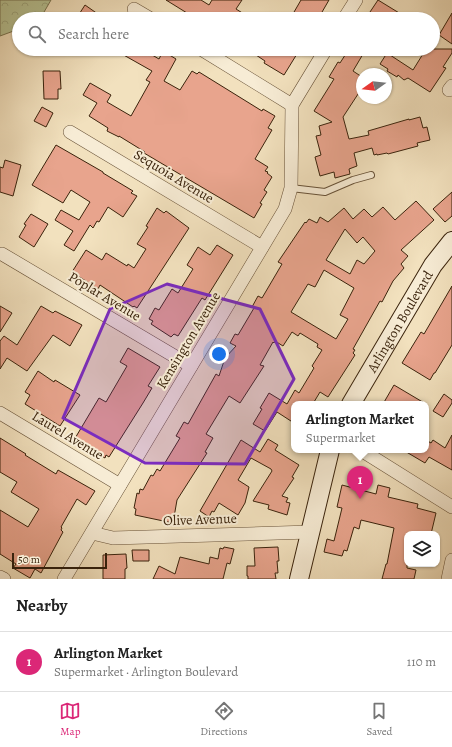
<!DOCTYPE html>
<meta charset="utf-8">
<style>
body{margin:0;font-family:Alegreya,serif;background:#f2f2f2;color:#222}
.controls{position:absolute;right:12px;bottom:12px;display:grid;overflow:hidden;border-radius:8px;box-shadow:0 1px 3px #0004}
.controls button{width:36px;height:36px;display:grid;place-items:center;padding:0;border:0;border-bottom:1px solid #e0e0e0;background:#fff;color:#222;font:20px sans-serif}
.compass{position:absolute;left:356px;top:68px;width:36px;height:36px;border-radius:50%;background:#fff;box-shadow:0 1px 3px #0004;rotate:255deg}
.scale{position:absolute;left:12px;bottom:10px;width:95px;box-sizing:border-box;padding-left:4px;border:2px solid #3a230c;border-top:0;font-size:11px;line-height:14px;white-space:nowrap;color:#3a230c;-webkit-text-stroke:3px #f7ecd5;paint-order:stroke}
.you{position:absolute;left:219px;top:354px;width:14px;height:14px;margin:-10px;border:3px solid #fff;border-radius:50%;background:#1a73e8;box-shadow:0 0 0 6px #1a73e833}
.badge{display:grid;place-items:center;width:26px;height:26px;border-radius:50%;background:#db2777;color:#fff;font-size:13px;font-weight:700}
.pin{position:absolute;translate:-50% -33px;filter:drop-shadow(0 1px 2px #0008)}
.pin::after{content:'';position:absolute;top:21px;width:14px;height:12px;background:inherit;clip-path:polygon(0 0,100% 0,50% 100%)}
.popup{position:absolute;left:291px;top:401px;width:138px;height:52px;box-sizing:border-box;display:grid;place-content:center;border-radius:8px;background:#fff;filter:drop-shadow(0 1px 3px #0005);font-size:13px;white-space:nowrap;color:#767676}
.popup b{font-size:15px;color:#222}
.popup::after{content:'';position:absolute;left:50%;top:100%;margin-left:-8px;border:8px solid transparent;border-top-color:#fff}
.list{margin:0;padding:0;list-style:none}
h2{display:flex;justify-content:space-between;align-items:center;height:52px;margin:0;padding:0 16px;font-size:17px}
h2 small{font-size:13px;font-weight:400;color:#767676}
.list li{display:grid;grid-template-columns:26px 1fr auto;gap:12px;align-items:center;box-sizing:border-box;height:60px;padding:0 16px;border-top:1px solid #e0e0e0}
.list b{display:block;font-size:15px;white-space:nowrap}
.list p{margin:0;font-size:13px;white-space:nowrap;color:#767676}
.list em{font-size:13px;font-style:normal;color:#767676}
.icon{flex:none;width:22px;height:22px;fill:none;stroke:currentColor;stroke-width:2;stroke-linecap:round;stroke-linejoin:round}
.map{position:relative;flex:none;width:452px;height:579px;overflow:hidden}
.search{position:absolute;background:#fff;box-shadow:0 1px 3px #0004;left:12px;right:12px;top:12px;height:44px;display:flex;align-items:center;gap:10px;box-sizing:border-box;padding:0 14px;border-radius:22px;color:#767676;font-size:15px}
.sheet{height:112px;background:#fff}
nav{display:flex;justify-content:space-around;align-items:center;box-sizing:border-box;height:56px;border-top:1px solid #e0e0e0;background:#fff;font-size:11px;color:#767676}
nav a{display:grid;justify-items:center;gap:2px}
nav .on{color:#db2777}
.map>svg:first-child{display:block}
</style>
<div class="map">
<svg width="452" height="579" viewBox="0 0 452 579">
<defs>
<pattern id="forest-crowns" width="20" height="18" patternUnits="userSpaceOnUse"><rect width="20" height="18" fill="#b7c394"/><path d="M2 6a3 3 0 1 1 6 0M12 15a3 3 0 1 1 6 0" fill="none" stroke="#9ea77e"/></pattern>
</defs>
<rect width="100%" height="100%" fill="#f2e1be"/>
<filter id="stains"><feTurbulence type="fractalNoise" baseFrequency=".005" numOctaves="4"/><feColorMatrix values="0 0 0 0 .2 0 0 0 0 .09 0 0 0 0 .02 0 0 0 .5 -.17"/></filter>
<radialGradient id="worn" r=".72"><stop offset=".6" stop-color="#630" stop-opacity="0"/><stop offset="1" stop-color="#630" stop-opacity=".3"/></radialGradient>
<path fill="url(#forest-crowns)" stroke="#787350" d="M0,0H51L40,19H19V29L0,36Z"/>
<g fill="#e8a48d" stroke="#3a230c" fill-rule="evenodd">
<path d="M166,0H201L209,5L212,0H242L236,9L252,19H193L186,15L187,13Z"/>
<path d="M301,0H329L318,19H290Z"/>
<path d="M378,0L409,19H374L368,15Z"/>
<path d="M85,5L105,19H76Z"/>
<path d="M452,13V44L439,35Z"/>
<path d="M113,49H142L159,59L163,51L176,59L164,81L180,90L192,71L197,74L199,72L262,111L263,109L275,116L268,128L272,130L255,159L268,167L265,171L268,172L267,173L272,177L264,190L267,192L260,203L262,204L254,218L144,153L145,152L119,136V137L107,131L108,128L89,116L97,103L83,95L90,83L111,95L107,102L131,116L150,82L146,80L152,71Z"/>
<path d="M247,49H300L284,75L264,63L265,61Z"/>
<path d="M349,49H366L353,71L362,77V88L343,117L349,139L369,135L368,131L409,119V120L420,117L423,128L427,127L430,140L417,143L418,146L388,154L387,153L377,155V154L374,155L372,148L354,153L357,166L349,169L350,174L335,178L334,172L320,176L315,157L321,155L316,136L321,135L319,126L332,122L314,111L334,79L329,77L338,62L340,63Z"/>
<path d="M426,49H452V53L443,67L446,68L430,92L408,78L404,80L398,75L397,77L387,71L388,69L380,64L387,53L413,70Z"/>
<path d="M43,71H60L61,89H58V99H44Z"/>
<path d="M42,107L53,113L46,127L34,121Z"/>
<path d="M56,145L103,172V173L133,191L131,193L137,196L123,217L108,207L99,222L97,221L93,228L90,225L74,251L64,245L73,231L55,220L61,210L79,220L90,202L71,190L63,203L32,185Z"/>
<path d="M5,160L21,165L13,196L0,192V167L3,168Z"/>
<path d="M452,192V216L445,222L433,209Z"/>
<path d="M416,201L434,220L401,250L408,256L401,264L404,268L393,281L382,302L380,301L353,349L355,350L353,353L355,355L328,397L320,392L314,402L317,404H294V423L277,412L265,431L253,424L262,409L260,408L269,393L287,404L295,390L299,393L314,368L312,366L322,350L317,347L318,344L300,333L298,336L292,332L283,346L275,341L274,343L273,342L260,365L264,366L240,403L229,396L206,434L213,438L205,452L207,453L177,500L173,523L135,515L136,509L134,508L137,493L139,494L140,489L143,490L151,475L153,476L157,469L160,471L180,438L176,436L184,422L188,424L216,374L219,376L225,358L236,346L230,343L235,334L238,335L254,308L252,307L258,296L262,298L282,264L278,262L305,222L306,223L309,219L317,223L320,217L328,222L344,208L353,219L364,209L372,217L383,207L395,220ZM345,229L357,243L363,237L375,251L364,264L357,260L350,274L326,260ZM324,270L354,288L340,315L348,319L336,339L291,312L308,284L315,287Z"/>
<path d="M157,208L164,213L166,211L189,228L137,308L134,306L133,307L100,285L98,289L72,272L86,250L102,260L106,253L127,266L128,264L134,268L146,249L137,244L148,227L146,226Z"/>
<path d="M31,214L48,224L34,247L19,237L26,225L24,224Z"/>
<path d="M217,245L233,255L205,300L202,298L178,336L174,334L171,337L151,324L153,321L149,319L155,308L159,310L172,289L178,293L193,269L187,265L198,247L210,255Z"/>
<path d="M452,286V345L435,373H434L430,380L402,363L421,332L424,334Z"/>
<path d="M0,306L12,313L0,332Z"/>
<path d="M41,306L53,313L55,311L82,325L70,346L53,335L27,371L7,358L0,369V341L4,336L17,345Z"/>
<path d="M128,348L160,367L148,386L152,388L143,403L109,457L106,455L105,458L74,440L99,398L106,402L127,366L120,362Z"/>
<path d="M38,371L54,382L55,380L80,395L60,426L25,404L30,395L25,392Z"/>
<path d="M394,385L426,404H383Z"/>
<path d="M444,394L452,400V403L443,417L433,411Z"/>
<path d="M452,435V470L429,457L425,463L403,450H426V440L431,443L433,440L445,448Z"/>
<path d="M0,438L26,454L25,455L56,474L58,470L95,491L86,505L77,499L61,527L62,528L61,530L63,532L41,573L35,569L30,578L13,568L16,564L0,554V510L28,527L39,509L11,492L17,482L0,472Z"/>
<path d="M268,439L278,445L275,450L299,465L292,477L294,478L282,496L288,498L286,502L290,503L287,515L268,509L269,505L253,501L272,471L271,469L251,458L238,480L249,487L245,503L238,515L219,503L214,512L212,511L209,517L200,511L241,440L260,452Z"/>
<path d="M342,485L376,494L378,485L390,488L388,497L418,504L417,508L436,513L431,534H407V568L416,570L414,579H382L386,564H387L394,528L361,520L359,529L354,527L347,551L344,550L342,556L324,552L327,539L334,541L342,508L337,507Z"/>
<path d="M224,547L234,549L230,564L227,563L223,579H153L159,566L175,574L180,557L209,564L210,557L218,559L220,548L223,549Z"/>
<path d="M278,547L279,561H277L278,573H275L276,579H248V576H247V566H255L254,548Z"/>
<path d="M132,550H149V561H133Z"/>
<path d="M126,554L127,568L125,569V579H103V555Z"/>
</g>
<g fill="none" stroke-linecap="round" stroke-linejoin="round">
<g stroke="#685238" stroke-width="8">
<path id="lane" d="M291,188L325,192L353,180L371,175"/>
</g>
<g stroke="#685238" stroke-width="14">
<g id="street">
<path d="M134,9L151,19"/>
<path d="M344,19L356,0"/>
<path d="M201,49L292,105"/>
<path d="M449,90L452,86"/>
<path d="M70,132L262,247"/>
<path d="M2,254L191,366"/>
<path d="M0,413L120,485"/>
<path d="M361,450L452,507"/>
<path d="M92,533L113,538L310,532"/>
<path d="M0,577L4,579"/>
<path d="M64,579L285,209L291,188L292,105L326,49"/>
<path d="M448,579L452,560"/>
</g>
</g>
<g stroke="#3a230c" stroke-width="20">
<g id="secondary">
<path id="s1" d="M351,404L433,265L452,241"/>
<path d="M299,579L330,450"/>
</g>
</g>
<use href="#lane" stroke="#f7ecd5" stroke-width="6"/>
<use href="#street" stroke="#f7ecd5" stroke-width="13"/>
<use href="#secondary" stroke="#f7ecd5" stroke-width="18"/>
</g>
<path fill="#7b2cbf" fill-opacity="0.2" stroke="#7b2cbf" stroke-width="3" stroke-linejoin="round" d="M167,284L260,309L294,379L245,464L145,463L63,418L110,309Z"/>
<g text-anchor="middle" stroke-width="4" stroke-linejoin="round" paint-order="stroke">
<g font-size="14" fill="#3a230c" stroke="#f7ecd5">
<text transform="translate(174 176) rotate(31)" y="5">Sequoia Avenue</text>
<text transform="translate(105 296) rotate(31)" y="5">Poplar Avenue</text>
<text dy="5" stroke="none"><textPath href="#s1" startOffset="96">Arlington Boulevard</textPath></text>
<text transform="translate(188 340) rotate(-59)" y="5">Kensington Avenue</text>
<text transform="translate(68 435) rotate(31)" y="5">Laurel Avenue</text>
<text transform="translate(200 519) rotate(-2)" y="5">Olive Avenue</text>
</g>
</g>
<rect width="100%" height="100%" filter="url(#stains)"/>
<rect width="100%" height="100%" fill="url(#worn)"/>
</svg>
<div class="controls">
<button><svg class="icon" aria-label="layers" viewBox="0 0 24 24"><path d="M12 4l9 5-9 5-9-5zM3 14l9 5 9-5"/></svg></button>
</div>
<svg class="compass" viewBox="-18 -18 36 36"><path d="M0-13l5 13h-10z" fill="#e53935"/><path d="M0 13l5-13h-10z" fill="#767676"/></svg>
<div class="scale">50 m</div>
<div class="you"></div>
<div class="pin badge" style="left:360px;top:499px">1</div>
<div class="popup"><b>Arlington Market</b>Supermarket</div>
<div class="search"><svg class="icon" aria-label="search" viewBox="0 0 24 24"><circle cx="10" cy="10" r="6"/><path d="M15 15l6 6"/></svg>Search here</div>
</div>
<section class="sheet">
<h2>Nearby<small></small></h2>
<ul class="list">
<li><span class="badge">1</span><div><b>Arlington Market</b><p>Supermarket · Arlington Boulevard</p></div><em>110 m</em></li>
</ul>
</section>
<nav>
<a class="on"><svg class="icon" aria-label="map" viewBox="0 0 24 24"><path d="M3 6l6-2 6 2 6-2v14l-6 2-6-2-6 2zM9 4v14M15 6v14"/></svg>Map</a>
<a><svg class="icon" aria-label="directions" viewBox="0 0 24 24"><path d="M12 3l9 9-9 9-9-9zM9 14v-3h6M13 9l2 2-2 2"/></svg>Directions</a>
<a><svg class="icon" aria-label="saved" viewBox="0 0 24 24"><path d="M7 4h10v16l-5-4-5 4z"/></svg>Saved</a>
</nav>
